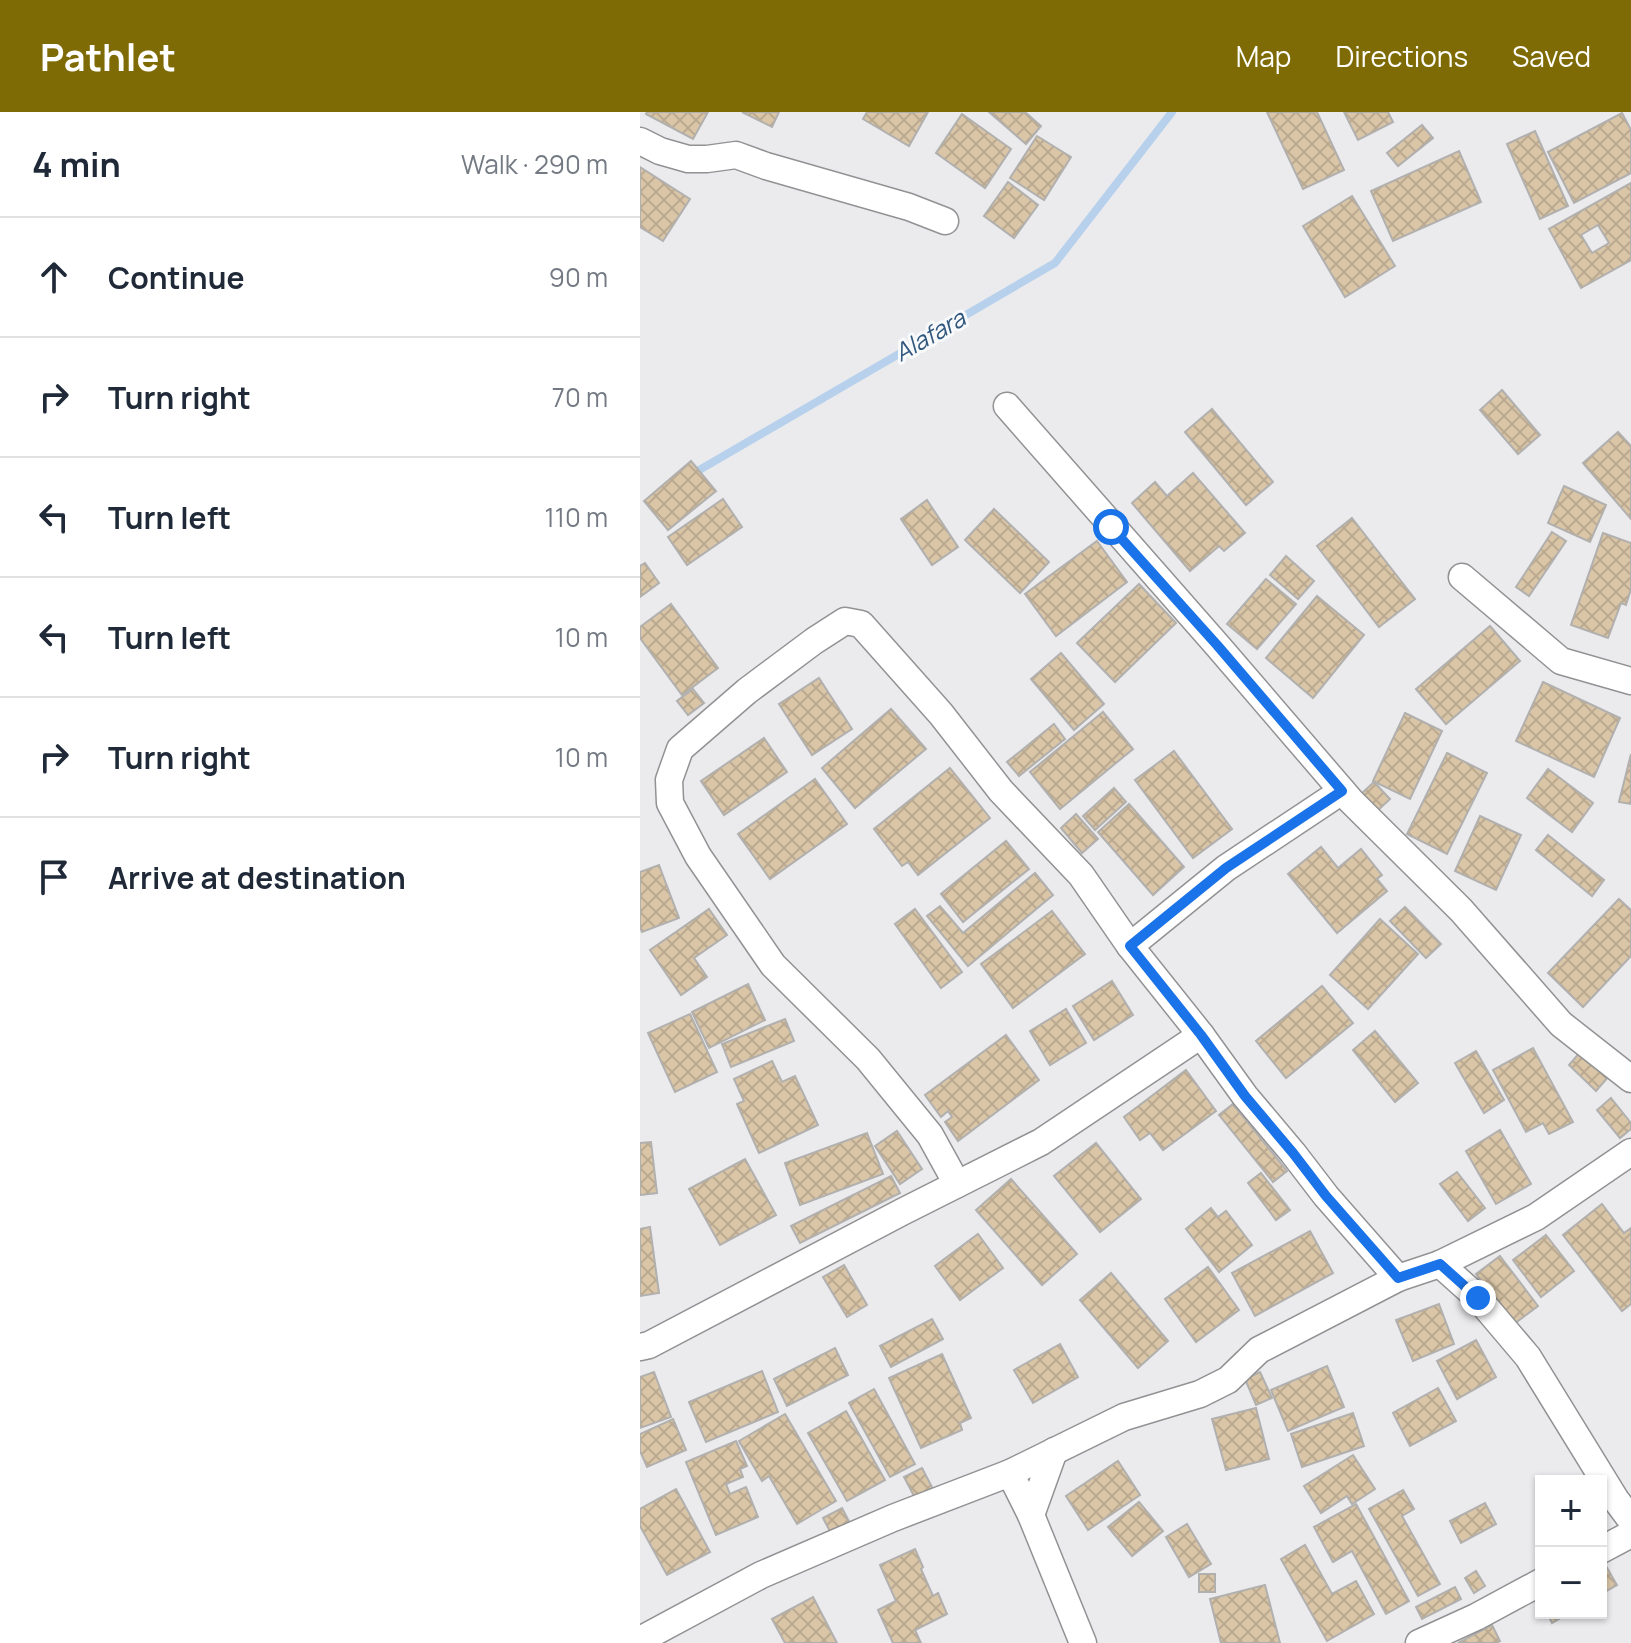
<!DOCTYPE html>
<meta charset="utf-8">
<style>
body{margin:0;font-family:Manrope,sans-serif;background:#f6f6f7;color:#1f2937}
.controls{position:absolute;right:24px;bottom:24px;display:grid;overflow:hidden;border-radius:0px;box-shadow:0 2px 6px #0004}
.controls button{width:72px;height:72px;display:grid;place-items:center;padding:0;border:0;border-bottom:2px solid #e0e1e3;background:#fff;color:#1f2937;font:40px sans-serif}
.stop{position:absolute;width:24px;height:24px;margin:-18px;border:6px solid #1a73e8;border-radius:50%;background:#fff}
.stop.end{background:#1a73e8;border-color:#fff;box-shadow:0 2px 8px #0008}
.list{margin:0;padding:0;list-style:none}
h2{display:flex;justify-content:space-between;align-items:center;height:104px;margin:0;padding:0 32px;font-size:34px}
h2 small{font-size:26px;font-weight:400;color:#747a83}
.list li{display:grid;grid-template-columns:52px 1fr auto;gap:24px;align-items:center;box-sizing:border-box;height:120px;padding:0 32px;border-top:2px solid #e0e1e3}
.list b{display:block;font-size:30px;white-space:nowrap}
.list em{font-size:26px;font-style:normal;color:#747a83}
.icon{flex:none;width:44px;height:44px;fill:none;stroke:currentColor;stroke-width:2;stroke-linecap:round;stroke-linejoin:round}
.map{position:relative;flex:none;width:991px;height:1531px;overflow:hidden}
header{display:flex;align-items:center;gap:48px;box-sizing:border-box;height:112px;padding:0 40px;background:#7f6b05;color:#fff}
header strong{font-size:38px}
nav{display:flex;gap:44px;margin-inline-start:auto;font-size:28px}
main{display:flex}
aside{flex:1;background:#fff}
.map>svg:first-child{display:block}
</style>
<header>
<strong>Pathlet</strong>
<nav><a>Map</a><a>Directions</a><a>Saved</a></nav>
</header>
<main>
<aside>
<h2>4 min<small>Walk · 290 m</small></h2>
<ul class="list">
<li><svg class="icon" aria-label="ahead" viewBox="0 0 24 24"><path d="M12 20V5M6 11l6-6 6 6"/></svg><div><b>Continue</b></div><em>90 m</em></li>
<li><svg class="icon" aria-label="right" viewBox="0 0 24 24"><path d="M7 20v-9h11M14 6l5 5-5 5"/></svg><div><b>Turn right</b></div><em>70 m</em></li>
<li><svg class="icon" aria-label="left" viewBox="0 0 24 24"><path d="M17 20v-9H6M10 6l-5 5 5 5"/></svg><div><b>Turn left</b></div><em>110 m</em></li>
<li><svg class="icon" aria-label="left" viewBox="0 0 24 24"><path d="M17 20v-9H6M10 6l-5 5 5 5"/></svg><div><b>Turn left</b></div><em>10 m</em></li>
<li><svg class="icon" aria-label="right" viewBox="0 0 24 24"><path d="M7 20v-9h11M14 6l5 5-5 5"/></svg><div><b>Turn right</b></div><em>10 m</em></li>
<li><svg class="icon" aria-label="arrive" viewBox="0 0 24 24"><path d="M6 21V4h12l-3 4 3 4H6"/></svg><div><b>Arrive at destination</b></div></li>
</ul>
</aside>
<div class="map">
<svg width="991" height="1531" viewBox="0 0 991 1531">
<defs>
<pattern id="building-cross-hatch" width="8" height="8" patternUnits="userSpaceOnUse" patternTransform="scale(2)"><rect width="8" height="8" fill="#dac6a7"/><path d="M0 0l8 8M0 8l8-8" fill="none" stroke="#bbaa90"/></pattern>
</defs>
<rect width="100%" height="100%" fill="#ebebee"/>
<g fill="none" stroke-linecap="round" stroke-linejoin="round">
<path stroke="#b7d1ec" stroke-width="8" d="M49,364L415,151L532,0"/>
</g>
<g fill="url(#building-cross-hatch)" stroke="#b1b0ae" stroke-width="2" fill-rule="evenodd">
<path d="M7,0H68L53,27L6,2Z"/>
<path d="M102,0H139L132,15Z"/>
<path d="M227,0H288L269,34L223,7Z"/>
<path d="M349,0H385L401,14L386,32Z"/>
<path d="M627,0H677L704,58L663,77Z"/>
<path d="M704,0H748L753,10L718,28Z"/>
<path d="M982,1L991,18V61L934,91L908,40Z"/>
<path d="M322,2L371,37L345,76L296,41Z"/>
<path d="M782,13L793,26L758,54L747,41Z"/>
<path d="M895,19L928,94L900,107L867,32Z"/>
<path d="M397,24L431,45L404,88L370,66Z"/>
<path d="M819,39L841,90L753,129L731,79Z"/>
<path d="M0,55L50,87L23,129L0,115Z"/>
<path d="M368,70L398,93L374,126L344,104Z"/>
<path d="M991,71V148L941,176L909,117ZM958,113L969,131L952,141L941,123Z"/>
<path d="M712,84L755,154L705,185L663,114Z"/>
<path d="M862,278L900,323L878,342L840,298Z"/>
<path d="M572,297L633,370L606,393L545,320Z"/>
<path d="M978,320L991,334V407L943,351Z"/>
<path d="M51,349L76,379L28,418L4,389Z"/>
<path d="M553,361L605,421L584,439L579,434L550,459L492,391L515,370L527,384Z"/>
<path d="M924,374L966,393L950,430L908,411Z"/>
<path d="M83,387L102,415L47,453L28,425Z"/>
<path d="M287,388L318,435L292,453L261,407Z"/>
<path d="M354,397L409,450L380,481L325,428Z"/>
<path d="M712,406L775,487L739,515L677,434Z"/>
<path d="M912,420L926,429L889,484L876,475Z"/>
<path d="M963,421L991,431V477L986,493L981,491L968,526L931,513Z"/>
<path d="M457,429L487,470L416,524L385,482Z"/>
<path d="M646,444L674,469L658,487L630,463Z"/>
<path d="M5,451L19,471L0,485V454Z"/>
<path d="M626,467L656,492L617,537L587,512Z"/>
<path d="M499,472L536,511L475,570L437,531Z"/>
<path d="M677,484L724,523L673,586L626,546Z"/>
<path d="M31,492L78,556L42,583L0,526V515Z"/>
<path d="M850,514L880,549L806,612L776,577Z"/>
<path d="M421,541L464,592L434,618L391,567Z"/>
<path d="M179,566L212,617L172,643L139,592Z"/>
<path d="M903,570L980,606L954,665L876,629Z"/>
<path d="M53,577L64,591L48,603L37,589Z"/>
<path d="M251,597L286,637L215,696L182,656Z"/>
<path d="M463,600L493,637L420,697L390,660Z"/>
<path d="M765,601L802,619L770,687L733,669Z"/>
<path d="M414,612L425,627L379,664L367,650Z"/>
<path d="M124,626L147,660L84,703L61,669Z"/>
<path d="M534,639L592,717L553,746L495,668Z"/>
<path d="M807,641L847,661L807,742L767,722Z"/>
<path d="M991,642V692L979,690Z"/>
<path d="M310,656L350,706L278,763L268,750L262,754L234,717Z"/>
<path d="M908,657L953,691L932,720L887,686Z"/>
<path d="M175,667L207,712L130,767L98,722Z"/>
<path d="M734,670L750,687L737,699L721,682Z"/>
<path d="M474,676L486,690L455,718L443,704Z"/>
<path d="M489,692L544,755L513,783L458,720Z"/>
<path d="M436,702L458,727L442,741L421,716Z"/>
<path d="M840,704L881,723L856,778L815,759Z"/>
<path d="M908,723L964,768L952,784L896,738Z"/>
<path d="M366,729L389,757L323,810L301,782Z"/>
<path d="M681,735L698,756L721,737L742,763L737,767L747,779L697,821L648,762Z"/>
<path d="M19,753L39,806L2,820L0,815V760Z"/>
<path d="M395,761L413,783L328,854L287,804L300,794L323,821Z"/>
<path d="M979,787L991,798V844L943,895L908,861Z"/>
<path d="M765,795L801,832L786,846L750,809Z"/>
<path d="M69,797L87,823L54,846L67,865L41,883L10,838Z"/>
<path d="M275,797L322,860L301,876L255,812Z"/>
<path d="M412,799L445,842L373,896L341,852Z"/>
<path d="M740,807L778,842L728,897L690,863Z"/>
<path d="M472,869L493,903L454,928L433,894Z"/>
<path d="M108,872L125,908L69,936L52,900Z"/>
<path d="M682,874L713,911L646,966L616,929Z"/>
<path d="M426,897L446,931L410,953L390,919Z"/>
<path d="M50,902L77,960L35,980L8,921Z"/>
<path d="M145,907L154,929L91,955L82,932Z"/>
<path d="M735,919L778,971L755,990L713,938Z"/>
<path d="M366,923L399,968L318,1029L305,1010L312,1005L308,999L301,1005L285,983Z"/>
<path d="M893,936L933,1010L909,1022L903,1011L886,1020L853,958Z"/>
<path d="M942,938L969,964L956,979L929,953Z"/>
<path d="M836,939L864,988L844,1001L815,951Z"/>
<path d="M132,949L142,970L155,964L178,1013L119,1041L97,992L104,989L94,967Z"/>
<path d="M546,958L576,999L523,1038L510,1021L500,1028L484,1005Z"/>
<path d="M971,986L991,1011V1017L980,1026L957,998Z"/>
<path d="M593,992L647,1059L633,1070L579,1003Z"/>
<path d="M860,1018L891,1072L856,1092L826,1039Z"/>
<path d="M257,1019L282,1057L260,1072L235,1034Z"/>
<path d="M227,1021L243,1062L160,1093L145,1051Z"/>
<path d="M11,1030L17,1081L0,1083V1031Z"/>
<path d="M456,1031L501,1087L460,1120L414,1064Z"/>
<path d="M105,1047L136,1103L80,1133L49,1077Z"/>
<path d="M817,1060L845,1096L828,1109L800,1072Z"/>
<path d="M621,1061L650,1098L636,1108L608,1071Z"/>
<path d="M251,1064L260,1081L160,1131L151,1114Z"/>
<path d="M371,1067L437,1142L402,1173L336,1098Z"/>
<path d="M962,1092L984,1121L991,1116V1192L982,1199L923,1123Z"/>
<path d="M571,1096L578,1105L586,1099L612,1133L579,1160L546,1117Z"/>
<path d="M10,1115L19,1181L0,1184V1117Z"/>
<path d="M670,1119L693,1161L615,1204L592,1161Z"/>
<path d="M338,1122L363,1156L320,1188L295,1154Z"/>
<path d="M906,1123L934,1159L901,1185L873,1148Z"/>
<path d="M860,1144L898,1194L874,1212L836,1162Z"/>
<path d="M204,1153L227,1193L207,1205L183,1165Z"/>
<path d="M568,1155L599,1198L556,1230L525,1187Z"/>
<path d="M471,1161L528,1229L498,1256L440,1188Z"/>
<path d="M799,1192L814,1232L773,1249L756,1208Z"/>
<path d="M292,1207L303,1227L251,1255L240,1234Z"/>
<path d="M836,1228L856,1265L817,1287L797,1249Z"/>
<path d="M420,1232L438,1265L393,1291L374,1258Z"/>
<path d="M195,1236L208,1263L147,1294L134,1267Z"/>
<path d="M302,1242L331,1306L320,1311L322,1318L281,1336L249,1266Z"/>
<path d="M687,1254L704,1295L648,1319L631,1278Z"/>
<path d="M122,1259L138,1300L66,1330L49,1290Z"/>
<path d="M14,1260L31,1305L0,1316V1265Z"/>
<path d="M620,1260L632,1286L616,1293L605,1267Z"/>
<path d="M798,1276L816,1309L770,1334L753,1301Z"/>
<path d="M234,1277L275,1352L250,1365L209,1291Z"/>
<path d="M616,1296L629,1347L586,1358L572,1307Z"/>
<path d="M206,1299L245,1368L207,1389L168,1321Z"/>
<path d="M713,1301L724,1334L662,1355L651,1322Z"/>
<path d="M145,1302L196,1389L157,1412L129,1364L122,1369L99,1329Z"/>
<path d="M33,1307L46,1338L7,1355L0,1339V1322Z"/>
<path d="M96,1329L107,1354L100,1357L103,1365L86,1372L90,1382L106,1375L118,1405L76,1423L46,1350Z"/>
<path d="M713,1343L735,1377L712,1392L707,1384L681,1401L664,1374Z"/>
<path d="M478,1349L500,1383L448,1418L426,1384Z"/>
<path d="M282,1356L293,1377L275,1386L264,1365Z"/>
<path d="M36,1377L70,1440L27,1463L0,1414V1397Z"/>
<path d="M763,1378L774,1397L762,1404L800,1472L778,1484L729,1397Z"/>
<path d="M499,1390L523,1419L492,1444L468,1415Z"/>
<path d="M845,1391L856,1412L821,1431L810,1409Z"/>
<path d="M716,1392L769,1489L746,1502L712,1439L693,1450L674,1415Z"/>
<path d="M202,1396L213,1417L194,1427L183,1406Z"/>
<path d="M547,1412L571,1452L549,1465L526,1425Z"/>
<path d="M665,1433L692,1482L716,1469L734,1502L687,1529L641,1447Z"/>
<path d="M275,1437L283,1455L281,1457L293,1484L298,1481L307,1502L275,1518L281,1531H253L238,1498L256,1489L240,1453Z"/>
<path d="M966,1454L977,1473L961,1482V1457Z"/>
<path d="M836,1459L845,1474L834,1481L825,1466Z"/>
<rect x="559" y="1462" width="16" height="18"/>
<path d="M625,1473L640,1531H581L570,1487Z"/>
<path d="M815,1475L821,1487L782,1507L776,1495Z"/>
<path d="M173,1485L197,1531H145L132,1507Z"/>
<path d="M907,1501H929L912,1511Z"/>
<path d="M852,1513L860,1529L856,1531H818Z"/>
</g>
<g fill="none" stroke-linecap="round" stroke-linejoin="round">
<g stroke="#929294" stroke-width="29">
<g id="street">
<path d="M0,29L20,39L48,47H67L96,43L126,54L269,95L305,109"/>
<path d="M367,294L577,533L711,689L821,798L921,912L991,967"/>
<path d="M822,465L921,549L991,569"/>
<path d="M490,834L586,756L702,679"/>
<path d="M317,1072L290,1023L228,947L133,853L58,744L30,691L29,668L40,637L107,579L174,529L205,509L221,512L301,602L361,679L441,763L490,834L561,923L605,984L653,1041L686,1084L758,1166"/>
<path d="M800,1152L838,1186L888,1245L976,1388L991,1408"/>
<path d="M0,1235L9,1233L262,1100L401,1030L561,923"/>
<path d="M370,1361L391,1403L443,1531"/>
<path d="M391,1403L414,1339"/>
<path d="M961,1438L991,1422"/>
<path d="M0,1528L121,1463L253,1406L370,1361L484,1305L560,1282L588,1268L619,1238L758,1166L800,1152L896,1105L991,1040"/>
<path d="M779,1531L836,1505L901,1470"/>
</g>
</g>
<use href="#street" stroke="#fff" stroke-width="26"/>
</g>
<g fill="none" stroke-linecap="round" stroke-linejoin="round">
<path stroke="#1a73e8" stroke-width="10" d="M471,415L577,533L702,679L586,756L490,834L561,923L605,984L653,1041L686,1084L758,1166L800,1152L838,1186"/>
</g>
<g text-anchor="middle" stroke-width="6" stroke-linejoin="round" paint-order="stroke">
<g font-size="24" font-style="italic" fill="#2f567d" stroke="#f8f9fb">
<text transform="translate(290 224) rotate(-30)" y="8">Alafara</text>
</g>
</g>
</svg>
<div class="controls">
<button>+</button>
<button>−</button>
</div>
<div class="stop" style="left:471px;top:415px"></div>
<div class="stop end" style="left:838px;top:1186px"></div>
</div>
</main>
